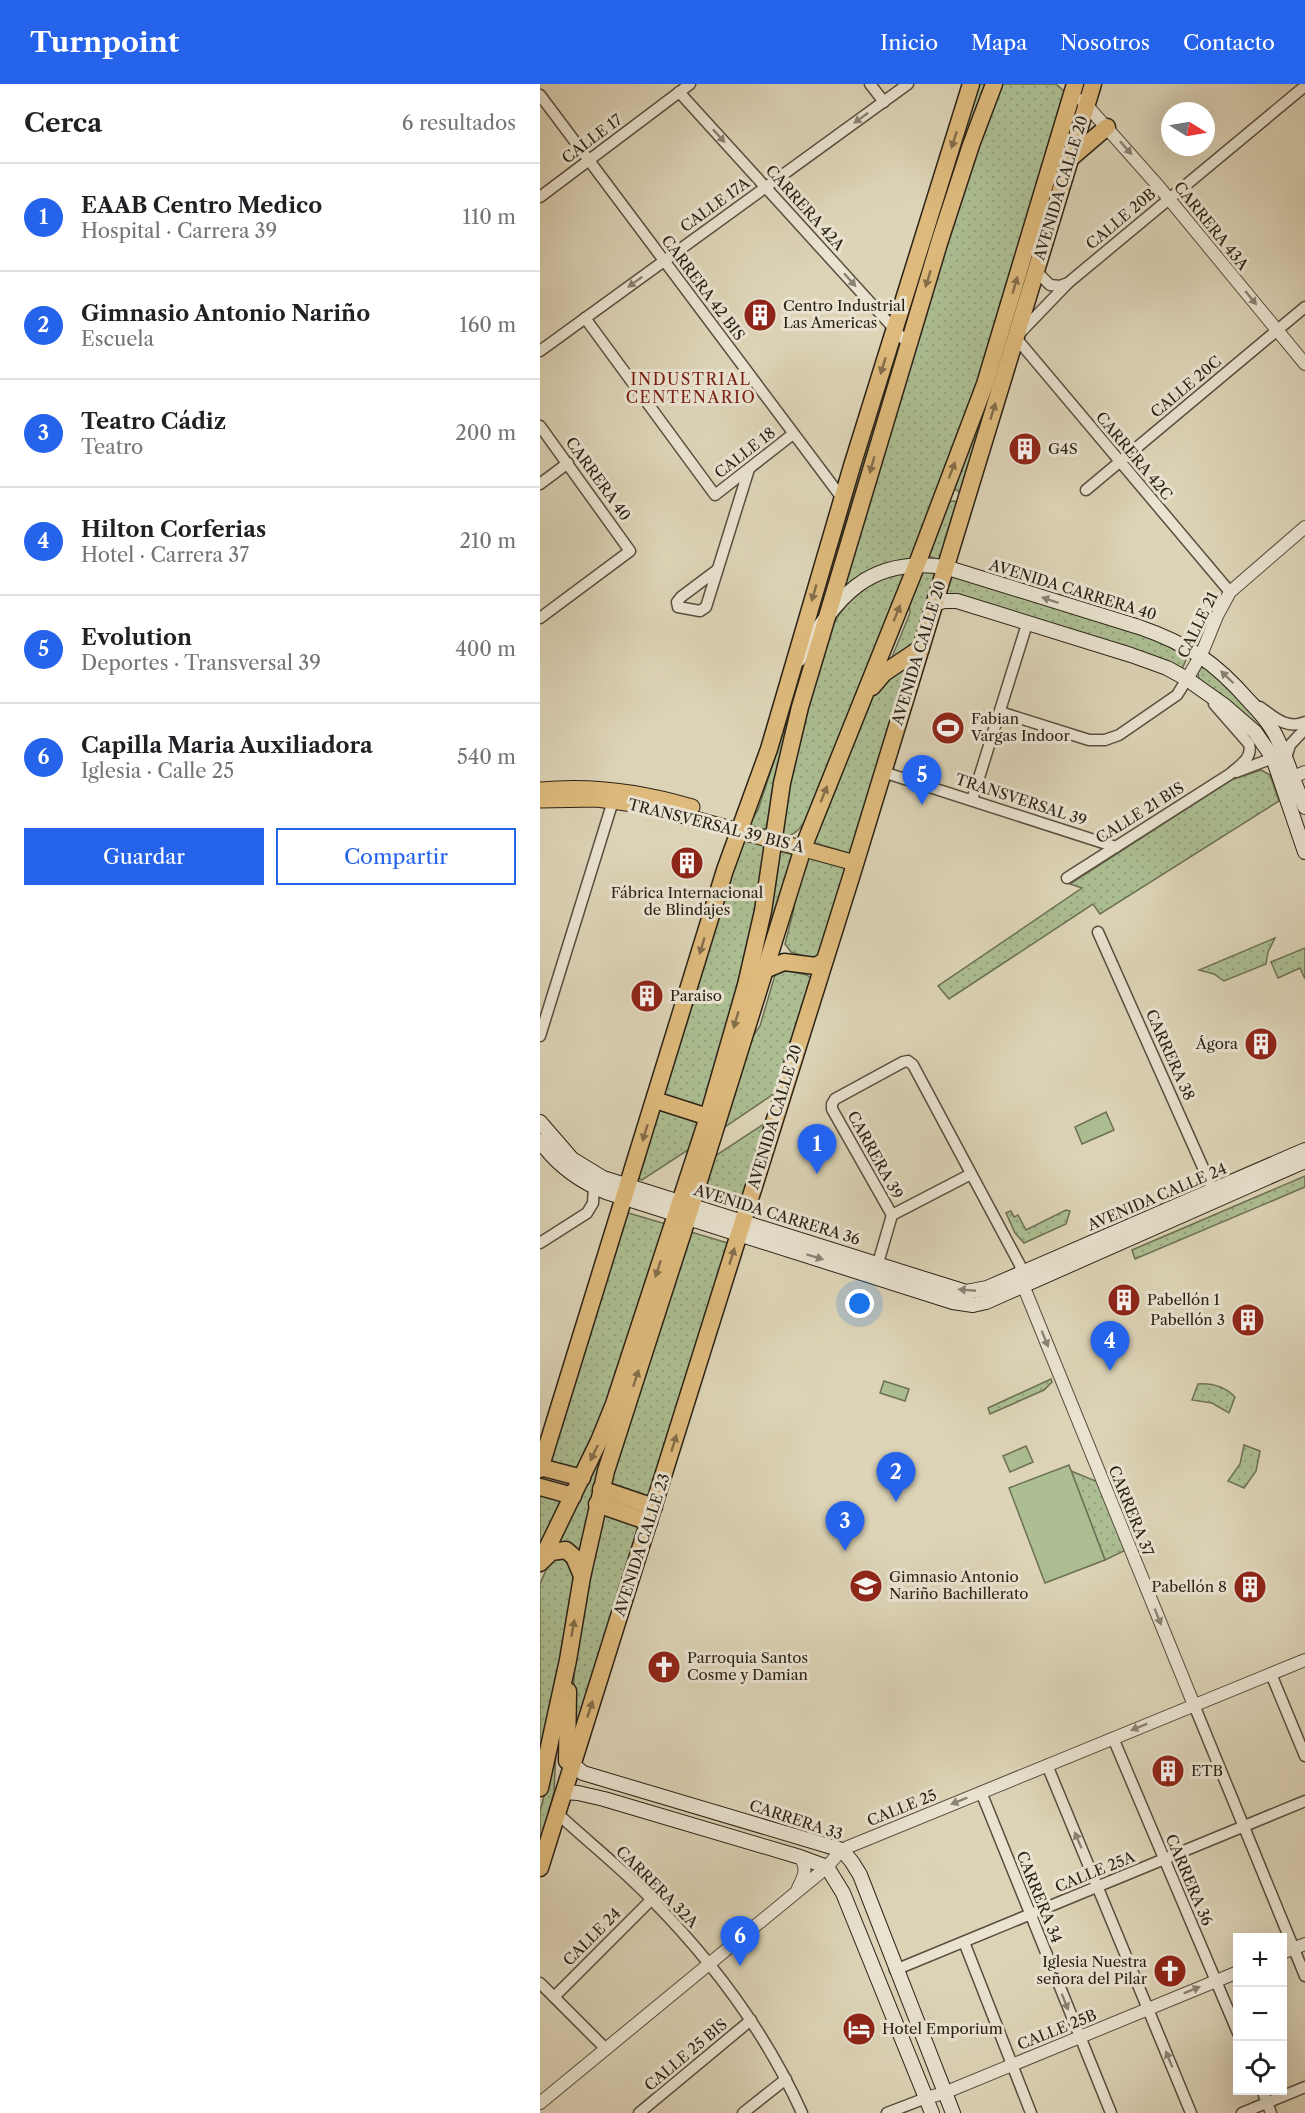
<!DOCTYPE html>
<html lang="es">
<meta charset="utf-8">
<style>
body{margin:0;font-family:"Libre Caslon Text",serif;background:#f6f6f6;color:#202124}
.controls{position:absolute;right:18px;bottom:18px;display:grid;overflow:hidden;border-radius:0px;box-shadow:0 6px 24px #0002}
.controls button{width:54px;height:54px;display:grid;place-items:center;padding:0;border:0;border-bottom:2px solid #e0e0e0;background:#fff;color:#202124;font:30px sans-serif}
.compass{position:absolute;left:621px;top:18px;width:54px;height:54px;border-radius:50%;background:#fff;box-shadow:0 6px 24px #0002;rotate:101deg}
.you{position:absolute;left:320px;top:1220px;width:21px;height:21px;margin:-15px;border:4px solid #fff;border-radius:50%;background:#1a73e8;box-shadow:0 0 0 9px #1a73e833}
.badge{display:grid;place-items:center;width:39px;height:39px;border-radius:50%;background:#2563eb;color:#fff;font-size:20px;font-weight:700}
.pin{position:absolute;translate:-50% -50px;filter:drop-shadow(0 2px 3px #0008)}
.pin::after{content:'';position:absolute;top:32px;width:21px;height:18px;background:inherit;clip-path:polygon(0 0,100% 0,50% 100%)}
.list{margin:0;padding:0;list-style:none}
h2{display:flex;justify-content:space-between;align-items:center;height:78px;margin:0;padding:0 24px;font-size:26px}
h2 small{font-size:20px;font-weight:400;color:#757577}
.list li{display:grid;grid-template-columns:39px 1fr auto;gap:18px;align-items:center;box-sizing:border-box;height:108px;padding:0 24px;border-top:2px solid #e0e0e0}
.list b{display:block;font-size:22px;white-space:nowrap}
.list p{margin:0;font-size:20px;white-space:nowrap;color:#757577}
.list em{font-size:20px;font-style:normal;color:#757577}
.actions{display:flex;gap:12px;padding:18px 24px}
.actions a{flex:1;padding:14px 0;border:2px solid #2563eb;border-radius:0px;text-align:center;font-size:21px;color:#2563eb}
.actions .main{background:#2563eb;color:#fff}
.icon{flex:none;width:33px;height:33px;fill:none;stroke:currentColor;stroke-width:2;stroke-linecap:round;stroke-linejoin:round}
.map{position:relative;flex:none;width:765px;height:2029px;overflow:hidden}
header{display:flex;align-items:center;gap:36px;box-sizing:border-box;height:84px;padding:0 30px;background:#2563eb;color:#fff}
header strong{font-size:28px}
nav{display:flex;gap:33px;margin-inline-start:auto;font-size:21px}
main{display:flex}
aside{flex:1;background:#fff}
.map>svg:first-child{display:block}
</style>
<header>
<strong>Turnpoint</strong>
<nav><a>Inicio</a><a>Mapa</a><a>Nosotros</a><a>Contacto</a></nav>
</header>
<main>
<aside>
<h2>Cerca<small>6 resultados</small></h2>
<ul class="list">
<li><span class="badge">1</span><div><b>EAAB Centro Medico</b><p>Hospital · Carrera 39</p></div><em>110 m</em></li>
<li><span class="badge">2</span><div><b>Gimnasio Antonio Nariño</b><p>Escuela</p></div><em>160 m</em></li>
<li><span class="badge">3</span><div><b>Teatro Cádiz</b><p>Teatro</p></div><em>200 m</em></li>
<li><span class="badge">4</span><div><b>Hilton Corferias</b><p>Hotel · Carrera 37</p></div><em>210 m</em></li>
<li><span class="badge">5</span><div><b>Evolution</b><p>Deportes · Transversal 39</p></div><em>400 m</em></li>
<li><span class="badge">6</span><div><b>Capilla Maria Auxiliadora</b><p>Iglesia · Calle 25</p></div><em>540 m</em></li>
</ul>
<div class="actions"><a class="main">Guardar</a><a>Compartir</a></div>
</aside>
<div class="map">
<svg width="765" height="2029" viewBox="0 0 765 2029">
<defs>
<pattern id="grass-dots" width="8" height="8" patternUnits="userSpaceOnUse" patternTransform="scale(1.5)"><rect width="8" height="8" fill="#acbe92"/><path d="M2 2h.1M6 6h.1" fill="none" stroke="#94a37d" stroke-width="1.8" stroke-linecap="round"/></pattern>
</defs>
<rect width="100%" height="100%" fill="#ddd4b7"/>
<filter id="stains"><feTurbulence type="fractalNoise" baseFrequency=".00333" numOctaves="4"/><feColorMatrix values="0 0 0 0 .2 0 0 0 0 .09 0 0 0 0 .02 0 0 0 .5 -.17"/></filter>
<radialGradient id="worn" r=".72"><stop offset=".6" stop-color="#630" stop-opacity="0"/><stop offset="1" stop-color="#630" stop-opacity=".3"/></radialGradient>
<g fill="url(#grass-dots)" stroke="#6c7054" stroke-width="1.5">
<path d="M435,0H446L400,135L393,133Z"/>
<path d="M460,0H516L525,8L453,257L372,474L335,483L303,505L353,332L445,37Z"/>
<path d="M354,259L361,263L297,466L286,478Z"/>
<path d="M461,271L421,409L414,405Z"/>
<path d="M414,417L418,419L399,476L391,473L388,470L407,418Z"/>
<path d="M382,486L401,488L377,559L350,578L370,529L369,519Z"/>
<path d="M367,487L267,733C260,747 254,752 239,753C250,699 262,645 277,591C282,576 285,557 292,543C307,513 335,493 367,487Z"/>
<path d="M408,489L598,549L621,558L647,573L643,583L640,584L401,513Z"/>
<path d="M372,580L312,770L272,758L332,612L340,599Z"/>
<path d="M666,582L722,638L742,676L659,596L658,589L661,584Z"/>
<path d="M248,634L226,745L208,742L218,726Z"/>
<path d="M721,686L730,691L739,717L560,830L553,820L409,915L398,902L542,804L530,800L691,696Z"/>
<path d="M200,754L224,762C218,852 188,939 164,1025L122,1012Z"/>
<path d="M237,767L254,771L232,840L227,838Z"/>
<path d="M268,772L307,784L281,871L275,875L251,868L245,860L254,825V813Z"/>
<path d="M735,854L728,868L726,880L684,897L674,890L659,886Z"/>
<path d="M765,864V895L760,884L738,894L731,878Z"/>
<path d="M244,886L267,891L272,895L238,1007L182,1045L207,961L220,942L235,891Z"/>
<path d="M117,1025L159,1039L151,1064L102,1096L96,1094Z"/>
<path d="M227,1038L200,1124L163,1113L175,1072Z"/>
<path d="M765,1092V1103L595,1175L592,1166Z"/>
<path d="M526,1126L530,1127L526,1140L484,1159L475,1149L466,1129L471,1127L474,1133L478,1131L486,1146Z"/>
<path d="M85,1128L126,1140L63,1335L39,1383L34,1386L7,1382Z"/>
<path d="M151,1148L191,1160L111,1413L71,1399Z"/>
<path d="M511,1295L512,1298L504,1306L450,1330L448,1324Z"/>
<path d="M658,1300C672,1299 685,1303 695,1313L689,1329L672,1319L652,1316Z"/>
<path d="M77,1326L40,1470L18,1461Z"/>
<path d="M704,1361L720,1367L716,1387L704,1404L688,1397L700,1380Z"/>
<path d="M531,1387L558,1398L586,1466L565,1476Z"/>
<path d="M0,1410L21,1416L0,1462Z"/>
<path d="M60,1427L103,1442L34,1655L33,1609L36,1565Z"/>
<path d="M25,1469L34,1489L28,1537L0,1684V1500L10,1477Z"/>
<path d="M16,1667L14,1708L0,1759V1727Z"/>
</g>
<g fill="#acbe92" stroke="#6c7054" stroke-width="1.5">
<path d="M566,1028L574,1046L542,1060L535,1043Z"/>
<path d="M344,1297L369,1305L365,1317L340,1309Z"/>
<path d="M486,1362L493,1378L470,1388L463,1372Z"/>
<path d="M529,1381L565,1476L505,1499L469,1404Z"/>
</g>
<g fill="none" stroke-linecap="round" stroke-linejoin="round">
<g stroke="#584e3f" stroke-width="13">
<g id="minor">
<path d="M330,0L344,18"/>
<path d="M139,8L368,260"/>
<path d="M0,11L302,414"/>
<path d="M0,113L150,0"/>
<path d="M496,187L510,201L520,202L528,199"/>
<path d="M45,234L175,411L253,350"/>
<path d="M478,251L528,199L765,2"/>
<path d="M476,254L690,508"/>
<path d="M0,267L368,0"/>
<path d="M0,342L90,467L0,534"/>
<path d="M0,400L28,379"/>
<path d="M546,406L765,223"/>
<path d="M177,486L141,513L137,518L138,523L160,527L166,523L209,385"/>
<path d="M720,623C734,633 747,646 765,638"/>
<path d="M460,628L549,656H565L579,651L637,611L647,595"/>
<path d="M746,674L750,661L765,645"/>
<path d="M343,688L576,763"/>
<path d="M696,688L733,674"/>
<path d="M432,716L487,540"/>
<path d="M527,794L690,690C700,681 713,674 709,660L674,620"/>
<path d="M558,848L673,1106"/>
<path d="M0,952L73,717"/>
<path d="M352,1131L292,1025V1020L295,1015L363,978L368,977L373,981L480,1181L481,1189"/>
<path d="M0,1159L47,1129L53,1119L54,1103"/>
<path d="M336,1186L352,1131L431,1090"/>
<path d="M731,1590L765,1672"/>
<path d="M654,1621L765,1892"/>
<path d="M573,1654L698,1949"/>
<path d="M507,1681L651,2029"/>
<path d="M441,1708L571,2029"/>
<path d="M17,1729C48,1758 83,1785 112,1816C173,1878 226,1949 262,2029"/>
<path d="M424,1858L491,2029"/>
<path d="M355,1886L765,1717"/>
<path d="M0,1899L66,1965"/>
<path d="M14,1913L112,1815"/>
<path d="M722,2006L731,2029"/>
<path d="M99,2029L211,1936"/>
<path d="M203,2029L246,1995"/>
<path d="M347,2029L386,2014"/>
<path d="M702,2029L765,2003"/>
</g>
</g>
<g stroke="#584e3f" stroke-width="14">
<g id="tertiary">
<path d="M542,16L620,104L765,280"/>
<path d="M647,595L661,571L677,532L690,508L765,443"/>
<path d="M753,693L765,688"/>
<path d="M482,1193L485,1206L654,1621"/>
<path d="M258,1804C264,1793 268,1784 260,1773"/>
<path d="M742,1869L765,1860"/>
<path d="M386,2014L404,2009L698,1888"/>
<path d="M0,2019L287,1783L298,1770L308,1763L765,1576"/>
</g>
</g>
<g stroke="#2b2217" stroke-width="16">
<g id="secondary">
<path d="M394,520L404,517H417L591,571L627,584L647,595L685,622L715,648L733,674L765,768"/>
<path d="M259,575C296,514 327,472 405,483L599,543C648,560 675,578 709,617C719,627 728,637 735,650C747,673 753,699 765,723"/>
<path d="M0,1038L32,1075L63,1094L426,1208L447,1204L765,1066"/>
<path d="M0,1057C17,1081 39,1097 66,1108L413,1218L433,1221L446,1218L765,1077"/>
<path d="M32,1680L43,1689L302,1766L312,1778L320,1791L413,2029"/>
<path d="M24,1708L38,1709L64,1715L260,1773L287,1783L303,1809L392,2029"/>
</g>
</g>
<g stroke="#2b2217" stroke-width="17">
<g id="primary">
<path d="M1,706C52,701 102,708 152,723"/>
<path d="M0,716L57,715L108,722L315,779"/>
</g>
</g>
<g stroke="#2b2217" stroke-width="19">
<g id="trunk">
<path d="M532,73L567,43"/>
<path d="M332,603L344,589L381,564"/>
<path d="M225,886L244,878L276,882L284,877"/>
<path d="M115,1016L168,1033"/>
<path d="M0,1383L42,1394"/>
<path d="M0,1385L185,786L229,665L312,382L431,0"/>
<path d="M0,1403L33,1412"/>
<path d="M61,1405L114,1423"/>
<path d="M57,1420L109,1438"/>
<path d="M3,1476L11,1468L26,1466L34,1473L42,1492"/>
<path d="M0,1479L59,1357L74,1320L168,1033L206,901L223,827L242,699L260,623L400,156L431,61L454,0"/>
<path d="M27,1677L28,1607"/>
<path d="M0,1704L28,1576L42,1493L66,1387L143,1148L263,764L377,480L445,300L535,0"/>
<path d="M0,1784L312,790L553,0"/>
</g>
</g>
<use href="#minor" stroke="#e9e3d0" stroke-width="10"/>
<use href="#tertiary" stroke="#e9e3d0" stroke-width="12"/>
<use href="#secondary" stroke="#e9e3d0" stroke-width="14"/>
<use href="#primary" stroke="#deba7c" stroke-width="15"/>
<use href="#trunk" stroke="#deba7c" stroke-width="16"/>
</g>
<defs><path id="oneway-solid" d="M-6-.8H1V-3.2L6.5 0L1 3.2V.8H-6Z" transform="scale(1.5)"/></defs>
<g fill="#8a8274">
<use href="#oneway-solid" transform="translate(321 34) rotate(144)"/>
<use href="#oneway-solid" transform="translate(179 52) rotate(48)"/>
<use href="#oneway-solid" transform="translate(586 64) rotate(49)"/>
<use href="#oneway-solid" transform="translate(310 196) rotate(48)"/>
<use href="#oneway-solid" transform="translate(95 198) rotate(144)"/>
<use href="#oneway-solid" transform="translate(711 214) rotate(51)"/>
<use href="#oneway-solid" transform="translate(510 516) rotate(-162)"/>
<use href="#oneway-solid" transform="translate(687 593) rotate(-136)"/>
<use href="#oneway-solid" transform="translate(275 1173) rotate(17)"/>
<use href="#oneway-solid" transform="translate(427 1206) rotate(-175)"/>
<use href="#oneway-solid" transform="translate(505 1255) rotate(68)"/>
<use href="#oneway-solid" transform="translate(618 1533) rotate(68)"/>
<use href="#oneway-solid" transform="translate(599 1643) rotate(158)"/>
<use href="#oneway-solid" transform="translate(419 1717) rotate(158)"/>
<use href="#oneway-solid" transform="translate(538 1756) rotate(-113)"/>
<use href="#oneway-solid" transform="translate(652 1906) rotate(-22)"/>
<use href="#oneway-solid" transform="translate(525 1918) rotate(68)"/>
<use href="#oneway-solid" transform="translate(629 1975) rotate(-112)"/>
</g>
<g fill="#846e4a">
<use href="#oneway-solid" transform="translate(414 56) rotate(108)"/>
<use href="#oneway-solid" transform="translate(388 195) rotate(107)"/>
<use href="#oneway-solid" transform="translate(475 201) rotate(-74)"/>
<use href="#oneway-solid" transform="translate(343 282) rotate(107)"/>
<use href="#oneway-solid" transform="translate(453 327) rotate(-73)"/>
<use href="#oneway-solid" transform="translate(332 381) rotate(106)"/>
<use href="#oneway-solid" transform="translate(412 386) rotate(-69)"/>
<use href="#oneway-solid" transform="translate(274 509) rotate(106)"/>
<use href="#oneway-solid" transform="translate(357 529) rotate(-68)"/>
<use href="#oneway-solid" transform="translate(284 710) rotate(-68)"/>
<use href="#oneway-solid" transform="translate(162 862) rotate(107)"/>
<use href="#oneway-solid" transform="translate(196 936) rotate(106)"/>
<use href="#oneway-solid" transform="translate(105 1049) rotate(107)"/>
<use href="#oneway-solid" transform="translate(192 1172) rotate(-73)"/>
<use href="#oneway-solid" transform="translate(118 1185) rotate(108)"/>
<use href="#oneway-solid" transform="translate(96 1294) rotate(-72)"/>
<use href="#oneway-solid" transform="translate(134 1359) rotate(-73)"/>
<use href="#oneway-solid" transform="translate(54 1369) rotate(116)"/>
<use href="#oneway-solid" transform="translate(33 1544) rotate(-80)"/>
<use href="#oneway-solid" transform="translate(50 1625) rotate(-72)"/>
</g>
<defs>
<g id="building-disc" transform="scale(1.725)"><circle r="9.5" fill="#8f2418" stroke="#e9e3d0"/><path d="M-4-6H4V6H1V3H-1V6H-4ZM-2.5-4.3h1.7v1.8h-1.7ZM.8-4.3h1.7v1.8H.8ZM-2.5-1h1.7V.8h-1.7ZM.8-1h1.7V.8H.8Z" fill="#fff"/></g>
<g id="stadium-disc" transform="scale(1.725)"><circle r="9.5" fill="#8f2418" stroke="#e9e3d0"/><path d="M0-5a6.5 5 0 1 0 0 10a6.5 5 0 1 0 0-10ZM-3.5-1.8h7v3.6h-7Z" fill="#fff"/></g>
<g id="university-disc" transform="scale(1.725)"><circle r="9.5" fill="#8f2418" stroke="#e9e3d0"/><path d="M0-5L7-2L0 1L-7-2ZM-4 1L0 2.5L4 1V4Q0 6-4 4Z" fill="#fff"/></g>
<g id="church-disc" transform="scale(1.725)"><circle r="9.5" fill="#8f2418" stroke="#e9e3d0"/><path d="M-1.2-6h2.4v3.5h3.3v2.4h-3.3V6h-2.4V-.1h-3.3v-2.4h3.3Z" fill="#fff"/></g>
<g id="hotel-disc" transform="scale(1.725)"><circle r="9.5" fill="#8f2418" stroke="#e9e3d0"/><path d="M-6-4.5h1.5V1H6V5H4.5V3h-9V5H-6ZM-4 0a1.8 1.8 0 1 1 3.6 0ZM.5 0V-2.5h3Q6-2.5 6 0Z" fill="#fff"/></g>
</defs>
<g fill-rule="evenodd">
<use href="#building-disc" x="220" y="231"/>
<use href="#building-disc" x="485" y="365"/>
<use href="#stadium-disc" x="408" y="644"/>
<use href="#building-disc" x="147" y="779"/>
<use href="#building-disc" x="107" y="912"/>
<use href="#building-disc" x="721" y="960"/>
<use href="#building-disc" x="584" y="1216"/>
<use href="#building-disc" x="708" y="1236"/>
<use href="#university-disc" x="326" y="1502"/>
<use href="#building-disc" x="710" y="1503"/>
<use href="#church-disc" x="124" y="1583"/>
<use href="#building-disc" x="628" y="1687"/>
<use href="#church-disc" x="630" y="1887"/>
<use href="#hotel-disc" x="319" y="1945"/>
</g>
<g text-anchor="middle" stroke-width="6" stroke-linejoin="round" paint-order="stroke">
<g font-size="15" fill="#2b2217" stroke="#e9e3d0">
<text transform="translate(52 55) rotate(-37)" y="5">CALLE 17</text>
<text transform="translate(521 104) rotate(-73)" y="5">AVENIDA CALLE 20</text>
<text transform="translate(175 121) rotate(-36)" y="5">CALLE 17A</text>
<text transform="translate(265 124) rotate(48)" y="5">CARRERA 42A</text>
<text transform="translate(581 135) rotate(-40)" y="5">CALLE 20B</text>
<text transform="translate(671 142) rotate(51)" y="5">CARRERA 43A</text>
<text transform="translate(163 204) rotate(53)" y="5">CARRERA 42 BIS</text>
<text transform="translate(646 303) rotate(-40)" y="5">CALLE 20C</text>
<text transform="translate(205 369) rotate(-38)" y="5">CALLE 18</text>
<text transform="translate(594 372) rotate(50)" y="5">CARRERA 42C</text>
<text transform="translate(58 395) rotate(54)" y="5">CARRERA 40</text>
<text transform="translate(533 506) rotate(17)" y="5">AVENIDA CARRERA 40</text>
<text transform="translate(658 541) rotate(-64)" y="5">CALLE 21</text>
<text transform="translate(379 569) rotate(-73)" y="5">AVENIDA CALLE 20</text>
<text transform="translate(481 716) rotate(18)" y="5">TRANSVERSAL 39</text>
<text transform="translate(600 729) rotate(-32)" y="5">CALLE 21 BIS</text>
<text transform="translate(176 742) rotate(14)" y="5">TRANSVERSAL 39 BIS A</text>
<text transform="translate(630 971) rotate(66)" y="5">CARRERA 38</text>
<text transform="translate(235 1033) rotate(-73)" y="5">AVENIDA CALLE 20</text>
<text transform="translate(335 1071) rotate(61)" y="5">CARRERA 39</text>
<text transform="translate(617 1113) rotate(-23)" y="5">AVENIDA CALLE 24</text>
<text transform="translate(237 1131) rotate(17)" y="5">AVENIDA CARRERA 36</text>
<text transform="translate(591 1427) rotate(68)" y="5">CARRERA 37</text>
<text transform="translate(102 1461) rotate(-72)" y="5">AVENIDA CALLE 23</text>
<text transform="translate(362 1724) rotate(-22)" y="5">CALLE 25</text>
<text transform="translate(256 1736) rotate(18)" y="5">CARRERA 33</text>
<text transform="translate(555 1788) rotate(-22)" y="5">CALLE 25A</text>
<text transform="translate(649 1796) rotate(67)" y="5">CARRERA 36</text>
<text transform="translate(117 1803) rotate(45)" y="5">CARRERA 32A</text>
<text transform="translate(499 1813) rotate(68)" y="5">CARRERA 34</text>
<text transform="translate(52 1853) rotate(-45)" y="5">CALLE 24</text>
<text transform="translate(517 1946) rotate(-22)" y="5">CALLE 25B</text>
<text transform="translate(146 1971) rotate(-40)" y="5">CALLE 25 BIS</text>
</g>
<g font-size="15" fill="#2b2217" stroke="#e9e3d0" text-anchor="start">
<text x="243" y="227">Centro Industrial<tspan x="243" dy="17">Las Americas</tspan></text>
<text x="508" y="370">G4S</text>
<text x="431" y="640">Fabian<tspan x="431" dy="17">Vargas Indoor</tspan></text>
<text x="147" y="814" text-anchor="middle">Fábrica Internacional<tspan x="147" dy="17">de Blindajes</tspan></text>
<text x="130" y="917">Paraiso</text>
<text x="698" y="965" text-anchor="end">Ágora</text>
<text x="607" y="1221">Pabellón 1</text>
<text x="685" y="1241" text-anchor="end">Pabellón 3</text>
<text x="349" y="1498">Gimnasio Antonio<tspan x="349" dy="17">Nariño Bachillerato</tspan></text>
<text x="687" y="1508" text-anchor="end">Pabellón 8</text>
<text x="147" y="1579">Parroquia Santos<tspan x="147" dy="17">Cosme y Damian</tspan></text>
<text x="651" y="1692">ETB</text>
<text x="607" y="1883" text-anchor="end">Iglesia Nuestra<tspan x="607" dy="17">señora del Pilar</tspan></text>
<text x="342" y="1950">Hotel Emporium</text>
</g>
<g font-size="16" letter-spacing="1.5" fill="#7a1f14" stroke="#e9e3d0">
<text x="151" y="301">INDUSTRIAL<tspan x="151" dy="18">CENTENARIO</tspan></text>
</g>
</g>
<rect width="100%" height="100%" filter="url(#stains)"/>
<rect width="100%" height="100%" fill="url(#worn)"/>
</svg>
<div class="controls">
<button>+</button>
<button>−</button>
<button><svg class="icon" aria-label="locate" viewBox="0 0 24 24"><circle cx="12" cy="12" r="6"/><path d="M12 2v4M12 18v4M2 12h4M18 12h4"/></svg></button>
</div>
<svg class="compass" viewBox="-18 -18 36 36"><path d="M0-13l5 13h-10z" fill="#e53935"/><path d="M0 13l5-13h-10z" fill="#757577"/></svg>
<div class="you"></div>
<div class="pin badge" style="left:277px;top:1090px">1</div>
<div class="pin badge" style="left:356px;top:1418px">2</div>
<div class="pin badge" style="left:305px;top:1467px">3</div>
<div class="pin badge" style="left:570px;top:1287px">4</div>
<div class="pin badge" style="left:382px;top:721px">5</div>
<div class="pin badge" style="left:200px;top:1882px">6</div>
</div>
</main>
